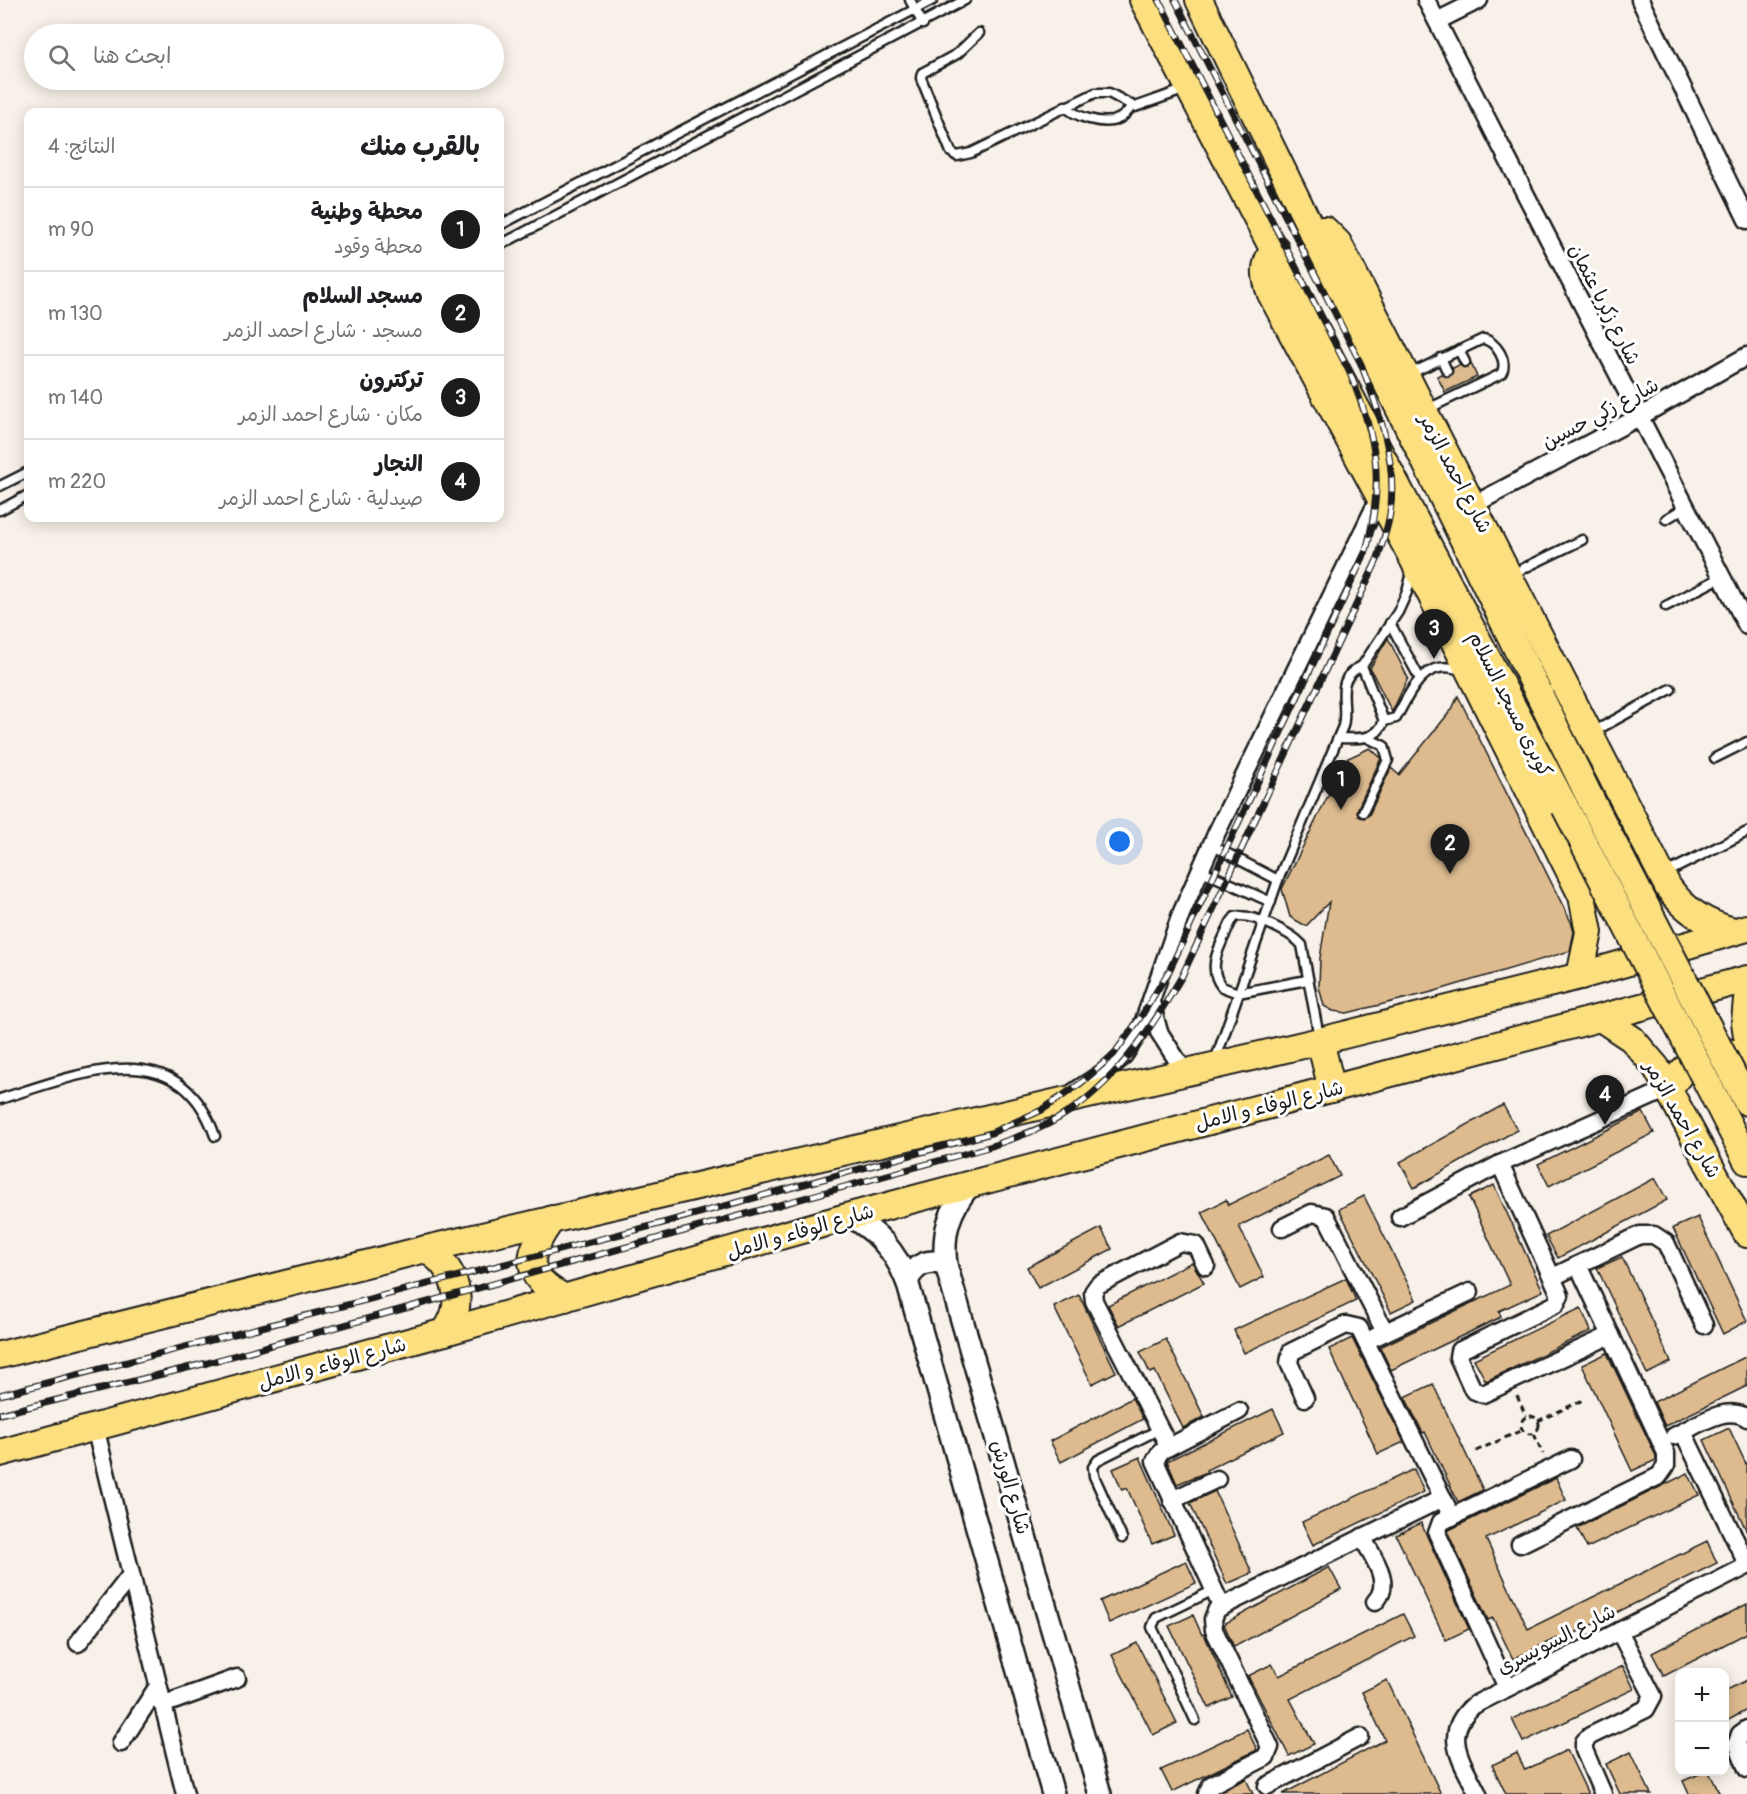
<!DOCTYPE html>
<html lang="ar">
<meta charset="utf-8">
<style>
body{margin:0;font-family:Pangolin,"Playpen Sans Arabic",sans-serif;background:#f6f6f6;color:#202124;direction:rtl}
.controls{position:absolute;right:18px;bottom:18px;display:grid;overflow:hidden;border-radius:12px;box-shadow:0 3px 15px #0003}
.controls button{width:54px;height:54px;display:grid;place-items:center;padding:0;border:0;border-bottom:2px solid #e0e0e0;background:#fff;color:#202124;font:30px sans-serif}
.you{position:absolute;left:1120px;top:842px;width:21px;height:21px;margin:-15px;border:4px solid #fff;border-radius:50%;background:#1a73e8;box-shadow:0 0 0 9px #1a73e833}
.badge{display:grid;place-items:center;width:39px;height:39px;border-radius:50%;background:#1c1c1c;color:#fff;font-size:20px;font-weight:700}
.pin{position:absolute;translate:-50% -50px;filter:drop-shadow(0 2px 3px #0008)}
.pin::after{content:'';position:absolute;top:32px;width:21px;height:18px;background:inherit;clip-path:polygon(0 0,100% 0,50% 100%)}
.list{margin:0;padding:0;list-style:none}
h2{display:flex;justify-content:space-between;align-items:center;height:78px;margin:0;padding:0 24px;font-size:26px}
h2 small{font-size:20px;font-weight:400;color:#757577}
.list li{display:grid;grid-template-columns:39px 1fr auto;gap:18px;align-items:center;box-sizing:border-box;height:84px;padding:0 24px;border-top:2px solid #e0e0e0}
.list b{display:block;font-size:22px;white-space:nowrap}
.list p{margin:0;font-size:20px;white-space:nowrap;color:#757577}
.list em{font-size:20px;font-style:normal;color:#757577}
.icon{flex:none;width:33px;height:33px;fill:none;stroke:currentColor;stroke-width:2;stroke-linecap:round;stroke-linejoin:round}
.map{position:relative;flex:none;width:1747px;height:1794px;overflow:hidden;direction:ltr}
.search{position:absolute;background:#fff;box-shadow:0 3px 15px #0003;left:24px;top:24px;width:480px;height:66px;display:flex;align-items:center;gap:15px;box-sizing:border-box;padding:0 21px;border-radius:33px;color:#757577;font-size:22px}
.panel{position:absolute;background:#fff;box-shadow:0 3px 15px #0003;left:24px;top:108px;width:480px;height:414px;border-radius:12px;direction:rtl}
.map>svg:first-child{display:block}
</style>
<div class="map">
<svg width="1747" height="1794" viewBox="0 0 1747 1794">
<rect width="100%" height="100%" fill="#f8f1e9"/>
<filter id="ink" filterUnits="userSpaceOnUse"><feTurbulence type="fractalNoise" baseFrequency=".0167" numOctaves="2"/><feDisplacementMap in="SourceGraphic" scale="12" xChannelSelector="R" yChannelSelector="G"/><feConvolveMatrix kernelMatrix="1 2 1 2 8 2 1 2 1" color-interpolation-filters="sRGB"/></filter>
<g filter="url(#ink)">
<g fill="#ddbb8f" stroke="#1c1c1c" stroke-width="1.5">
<path d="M1471,363L1477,377L1445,392L1437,376L1441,374L1449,377L1453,368L1459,365L1467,368Z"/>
<path d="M1388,638L1408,678L1392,712L1370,668Z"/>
<path d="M1458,696L1572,924L1574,932L1570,951L1432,992L1347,1013L1333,1011L1324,1006L1319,987L1320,958L1329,902L1306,926L1290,917L1282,889L1346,759L1370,748L1381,758L1357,810L1358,816L1364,818L1369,815L1391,768L1399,775L1452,709Z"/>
<path d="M1503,1105L1517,1130L1414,1188L1400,1162Z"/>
<path d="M1643,1112L1654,1133L1549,1186L1538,1164Z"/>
<path d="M1329,1155L1340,1176L1239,1226L1264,1277L1240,1289L1202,1212L1226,1200L1228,1205Z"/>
<path d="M1655,1178L1667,1200L1558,1258L1546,1236Z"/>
<path d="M1494,1185L1543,1291L1499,1311L1501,1317L1391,1370L1380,1347L1510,1285L1469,1197Z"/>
<path d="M1364,1196L1416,1300L1391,1312L1339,1209Z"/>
<path d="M1698,1217L1747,1321L1723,1334L1673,1228Z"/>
<path d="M1101,1228L1112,1249L1038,1288L1027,1267Z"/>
<path d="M1622,1257L1671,1362L1647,1374L1597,1268Z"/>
<path d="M1192,1262L1204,1283L1119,1326L1108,1305Z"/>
<path d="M1346,1278L1356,1301L1244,1353L1234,1330Z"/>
<path d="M1079,1295L1116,1372L1092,1384L1054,1307Z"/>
<path d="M1581,1308L1591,1331L1486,1381L1474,1359Z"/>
<path d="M1352,1338L1404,1442L1378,1454L1329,1349Z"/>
<path d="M1166,1339L1204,1417L1183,1428L1155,1371L1150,1373L1140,1352Z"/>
<path d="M1607,1353L1656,1456V1460L1632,1471L1582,1365Z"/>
<path d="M1747,1356V1386L1665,1426L1654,1402Z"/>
<path d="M1433,1384L1483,1490L1458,1502L1425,1432L1423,1433L1405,1397Z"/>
<path d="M1132,1398L1143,1419L1061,1462L1050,1441Z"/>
<path d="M1273,1409L1284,1432L1206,1470L1207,1472L1177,1484L1167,1461Z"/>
<path d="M1729,1428L1747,1466V1532L1704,1440Z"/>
<path d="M1140,1457L1174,1535L1152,1544L1127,1488L1122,1490L1113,1469Z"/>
<path d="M1414,1469L1424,1492L1313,1545L1302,1522Z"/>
<path d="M1688,1473L1699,1495L1587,1548L1577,1528Z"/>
<path d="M1556,1478L1566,1500L1486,1539L1528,1629L1707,1541L1717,1563L1559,1641L1557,1638L1513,1659L1493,1618L1488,1620L1448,1533L1449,1530Z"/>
<path d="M1215,1491L1252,1573L1227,1584L1190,1503Z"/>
<path d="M1421,1523L1469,1629L1446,1640L1396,1535Z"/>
<path d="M1186,1561L1196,1583L1109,1623L1100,1601Z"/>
<path d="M1329,1567L1341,1589L1234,1647L1224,1624Z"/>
<path d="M1747,1604V1633L1664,1676L1652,1653Z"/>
<path d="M1403,1614L1414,1636L1290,1699L1314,1744L1289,1756L1248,1676L1272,1664L1279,1676Z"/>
<path d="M1193,1615L1202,1635L1204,1634L1232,1697L1209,1708L1169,1626Z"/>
<path d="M1137,1643L1177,1723L1153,1735L1112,1655Z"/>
<path d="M1623,1666L1634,1689L1523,1742L1512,1719Z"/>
<path d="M1387,1680L1441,1794H1283L1385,1740L1362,1692Z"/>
<path d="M1747,1680V1710L1725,1722V1691Z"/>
<path d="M1247,1729L1257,1750L1172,1792L1161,1770Z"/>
<path d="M1567,1750L1588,1794H1506L1492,1765L1517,1753L1525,1770Z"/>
<path d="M1631,1752L1651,1794H1620L1606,1764Z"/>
<path d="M1704,1772H1709L1720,1794H1689L1683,1781Z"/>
<path d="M1246,1779L1253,1794H1223L1221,1791Z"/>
</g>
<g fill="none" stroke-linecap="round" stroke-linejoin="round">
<g stroke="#1c1c1c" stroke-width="13">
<g id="service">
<path d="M910,0L923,24"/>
<path d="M979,33L957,54L922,73L921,78L951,152L957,156L971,153L1095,93H1109L1135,107L1186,89"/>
<path d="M1065,106C1075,117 1104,126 1118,119C1124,117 1128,111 1132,106"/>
<path d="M500,225L933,0"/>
<path d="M500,245L965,0"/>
<path d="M1459,350L1465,362"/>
<path d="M1441,358L1447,371"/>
<path d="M1407,371L1418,370L1483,339C1496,341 1509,362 1501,374L1436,405L1427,413"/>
<path d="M0,486L28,472"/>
<path d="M0,510L28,495"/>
<path d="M1666,519L1686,507"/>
<path d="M1412,573L1407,592L1398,612L1362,666L1384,721L1396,718C1411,691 1424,657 1461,670"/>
<path d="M1512,574L1582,540"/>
<path d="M1666,606L1722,577"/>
<path d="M1390,623L1419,677"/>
<path d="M1593,732L1671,689"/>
<path d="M1338,738C1357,738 1376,742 1384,721"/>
<path d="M1715,758L1747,742"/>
<path d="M1363,812L1388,760L1384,746L1368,738"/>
<path d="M1211,845L1278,880"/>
<path d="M1200,870L1271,902"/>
<path d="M1664,874L1747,832"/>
<path d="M1307,980L1238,993L1222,987C1205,966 1222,943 1231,922L1235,917C1250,912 1292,933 1302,945L1319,1037"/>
<path d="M1215,1061L1278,880L1343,726C1349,703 1332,679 1362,666"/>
<path d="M0,1099C77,1075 179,1030 215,1136"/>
<path d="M1122,1538L1094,1476L1093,1467L1098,1460L1160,1429"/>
<path d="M1195,1720L1152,1627L1156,1618L1214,1590"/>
</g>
</g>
<g stroke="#1c1c1c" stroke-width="21">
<g id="minor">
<path d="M1426,0L1747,626"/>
<path d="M1640,0L1747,220"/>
<path d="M1437,21L1479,0"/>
<path d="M1473,505L1639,417L1747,356"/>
<path d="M1151,1002L1159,1032L1184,1071"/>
<path d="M1074,1092L1113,1066L1124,1055L1141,1029L1181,914L1217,832L1379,498"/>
<path d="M1500,1164L1560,1295L1556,1304L1459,1351L1458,1357L1473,1390L1483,1394L1611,1335"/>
<path d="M1400,1217L1500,1164L1670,1088"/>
<path d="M1282,1228L1312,1213L1326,1216L1385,1332"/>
<path d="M1553,1277L1640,1235H1654L1666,1243L1704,1325"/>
<path d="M1375,1337L1470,1292"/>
<path d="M1305,1398L1289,1363L1291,1352L1346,1325L1359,1328L1452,1517"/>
<path d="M95,1427L185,1794"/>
<path d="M1683,1432L1747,1564"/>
<path d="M1674,1436C1695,1427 1726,1403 1747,1418"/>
<path d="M1169,1447L1094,1301L1093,1292L1098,1285L1180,1242L1196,1245L1206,1266"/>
<path d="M1172,1500L1217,1479"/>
<path d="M1362,1537C1372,1556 1394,1583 1375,1602"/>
<path d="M1520,1544L1659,1476L1666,1466V1453L1578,1265"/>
<path d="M1221,1605L1155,1461L1161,1451L1239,1411"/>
<path d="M78,1643L130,1576"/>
<path d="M1507,1688L1437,1533L1441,1522L1571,1459"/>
<path d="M162,1705L237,1678"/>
<path d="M1747,1729L1740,1734L1737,1743L1747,1769"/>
<path d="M121,1743L158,1686"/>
<path d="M1267,1786L1360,1737"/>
<path d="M1207,1794L1211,1785L1266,1757L1270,1747L1214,1630L1213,1619L1217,1609L1443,1498"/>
<path d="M1478,1794C1462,1761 1440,1734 1474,1705L1747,1566"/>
<path d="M1603,1794L1584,1750V1742L1590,1736L1646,1709L1653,1696L1619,1631"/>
</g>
</g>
<g stroke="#1c1c1c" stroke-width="26">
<g id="tertiary">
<path d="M970,1185C949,1210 942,1233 946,1265L1100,1794"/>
<path d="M850,1216C878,1232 895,1251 907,1281L1053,1794"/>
<path d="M907,1281C915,1264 929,1258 946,1265"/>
</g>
</g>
<g stroke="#1c1c1c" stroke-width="30">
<g id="primary">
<path d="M1143,0L1565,807"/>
<path d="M1199,0L1590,798"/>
<path d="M1311,230H1325L1338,243L1668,887C1685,911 1706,924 1734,931"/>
<path d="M1275,248C1263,264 1264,276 1271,294L1413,559L1582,896L1589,932L1580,976"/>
<path d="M1747,999L1745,1022L1747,1036"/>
<path d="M1602,1019L1632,1039L1656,1067L1747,1234"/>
<path d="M1320,1041L1332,1089"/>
<path d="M1737,1083L1747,1102"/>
<path d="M1670,1088C1687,1059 1714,1046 1747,1056"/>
<path d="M1715,1098L1747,1161"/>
<path d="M552,1219C526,1255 521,1275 565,1298"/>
<path d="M426,1249C456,1268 467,1302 445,1332"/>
<path d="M0,1355L426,1249L1320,1041L1580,976L1747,928"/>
<path d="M0,1453L445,1332L850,1216L1747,979"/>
</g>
</g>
<g stroke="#1c1c1c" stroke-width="3" stroke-dasharray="6 4.5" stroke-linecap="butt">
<path d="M1517,1396L1526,1416"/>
<circle cx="1530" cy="1425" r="9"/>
<path d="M1538,1421L1583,1400"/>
<path d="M1534,1434L1543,1454"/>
<path d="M1476,1451L1522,1430"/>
</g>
<use href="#service" stroke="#fff" stroke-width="8"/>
<use href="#minor" stroke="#fff" stroke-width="16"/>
<use href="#tertiary" stroke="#fff" stroke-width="21"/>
<use href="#primary" stroke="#fce080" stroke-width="26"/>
<g stroke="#1c1c1c" stroke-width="7">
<g id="rail">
<path d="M0,1395L659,1224L991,1133L1042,1110L1081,1083L1114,1054L1142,1015L1169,971L1366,551C1385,478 1377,439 1349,371L1159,0"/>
<path d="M0,1414L207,1363L992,1146C1011,1139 1030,1133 1048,1124C1110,1092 1148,1034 1182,976L1378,558C1382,543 1388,528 1390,513C1398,462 1379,411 1361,364L1175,0"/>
</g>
</g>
<use href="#rail" stroke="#fff" stroke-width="4.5" stroke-dasharray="14" stroke-linecap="butt"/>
<g stroke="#1c1c1c" stroke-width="30" stroke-linecap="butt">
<g id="primary-bridge">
<path d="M1590,798L1737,1083"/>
<path d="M1565,807L1715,1098"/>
</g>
</g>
<use href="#primary-bridge" stroke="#fce080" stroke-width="26"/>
</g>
</g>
<g text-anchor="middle" stroke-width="6" stroke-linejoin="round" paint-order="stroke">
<g font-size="20" fill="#1c1c1c" stroke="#fff">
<text transform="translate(1605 304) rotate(63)" y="7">شارع زكريا عثمان</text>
<text transform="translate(1600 413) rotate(-28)" y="7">شارع زكي حسين</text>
<text transform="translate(1456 473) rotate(62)" y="7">شارع احمد الزمر</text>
<text transform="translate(1511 704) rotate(63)" y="7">كوبرى مسجد السلام</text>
<text transform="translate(1269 1105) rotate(-14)" y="7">شارع الوفاء و الامل</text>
<text transform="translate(1683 1119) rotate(60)" y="7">شارع احمد الزمر</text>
<text transform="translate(800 1231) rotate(-16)" y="7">شارع الوفاء و الامل</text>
<text transform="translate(332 1363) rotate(-15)" y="7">شارع الوفاء و الامل</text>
<text transform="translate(1011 1487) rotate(74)" y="7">شارع الورش</text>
<text transform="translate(1556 1639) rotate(-27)" y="7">شارع السويسرى</text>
</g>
</g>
</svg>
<div class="controls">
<button>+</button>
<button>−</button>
</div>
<div class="you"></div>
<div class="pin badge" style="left:1341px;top:810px">1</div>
<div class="pin badge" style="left:1450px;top:874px">2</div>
<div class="pin badge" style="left:1434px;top:659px">3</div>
<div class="pin badge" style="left:1605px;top:1125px">4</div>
<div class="search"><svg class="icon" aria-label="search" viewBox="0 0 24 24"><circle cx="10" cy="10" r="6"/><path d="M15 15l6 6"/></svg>ابحث هنا</div>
<section class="panel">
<h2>بالقرب منك<small>النتائج: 4</small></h2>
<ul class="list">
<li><span class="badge">1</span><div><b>محطة وطنية</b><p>محطة وقود</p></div><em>90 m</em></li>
<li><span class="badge">2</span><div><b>مسجد السلام</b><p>مسجد · شارع احمد الزمر</p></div><em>130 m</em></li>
<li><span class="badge">3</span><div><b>تركترون</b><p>مكان · شارع احمد الزمر</p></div><em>140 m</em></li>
<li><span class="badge">4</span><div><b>النجار</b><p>صيدلية · شارع احمد الزمر</p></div><em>220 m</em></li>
</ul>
</section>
</div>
